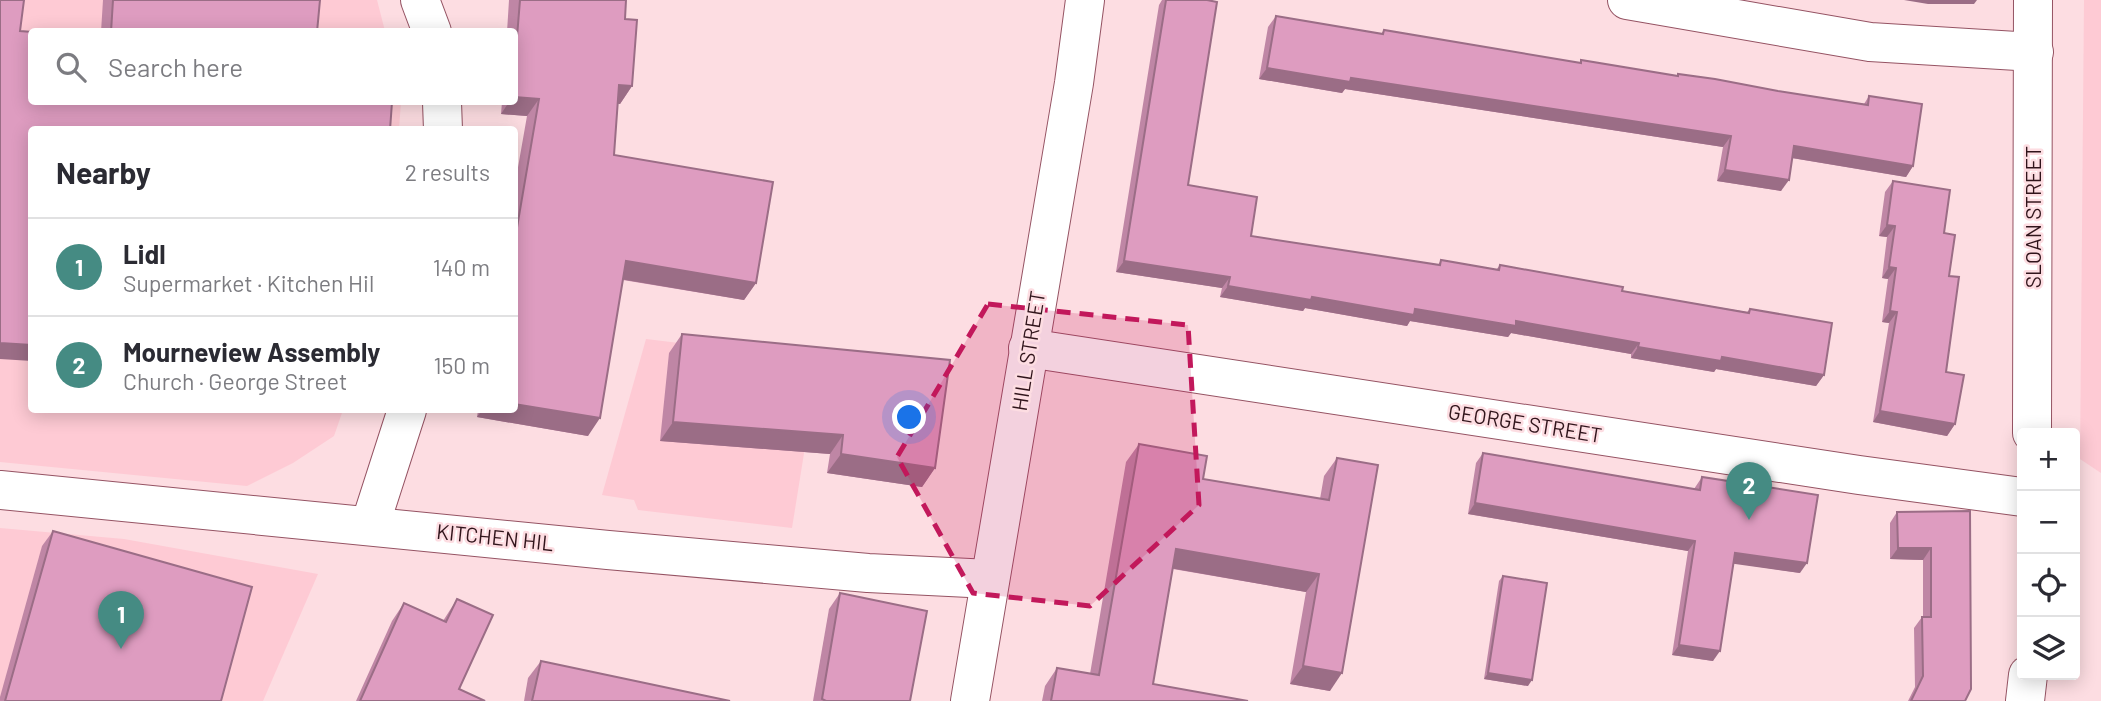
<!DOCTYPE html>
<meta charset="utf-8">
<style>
body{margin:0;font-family:Barlow,sans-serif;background:#f2f2f3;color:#2b2b33}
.controls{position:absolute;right:21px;bottom:21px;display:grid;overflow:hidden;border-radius:7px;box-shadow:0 4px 18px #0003}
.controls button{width:63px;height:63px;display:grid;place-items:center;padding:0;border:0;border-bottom:2px solid #e1e1e2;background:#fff;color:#2b2b33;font:35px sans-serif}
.you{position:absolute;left:910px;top:418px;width:24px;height:24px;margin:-18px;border:5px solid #fff;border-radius:50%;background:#1a73e8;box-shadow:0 0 0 10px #1a73e833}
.badge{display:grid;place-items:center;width:46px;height:46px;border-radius:50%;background:#458b83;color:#fff;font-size:23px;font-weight:700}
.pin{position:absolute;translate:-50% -58px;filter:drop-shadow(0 2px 4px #0008)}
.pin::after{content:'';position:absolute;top:37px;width:24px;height:21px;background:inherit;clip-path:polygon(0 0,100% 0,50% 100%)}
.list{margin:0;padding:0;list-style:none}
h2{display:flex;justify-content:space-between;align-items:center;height:91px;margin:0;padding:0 28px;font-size:30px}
h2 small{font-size:23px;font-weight:400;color:#7c7c81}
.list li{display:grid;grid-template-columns:46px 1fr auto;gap:21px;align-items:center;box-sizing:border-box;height:98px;padding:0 28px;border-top:2px solid #e1e1e2}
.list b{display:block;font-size:26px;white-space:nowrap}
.list p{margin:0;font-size:23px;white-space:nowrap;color:#7c7c81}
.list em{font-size:23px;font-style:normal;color:#7c7c81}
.icon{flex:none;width:38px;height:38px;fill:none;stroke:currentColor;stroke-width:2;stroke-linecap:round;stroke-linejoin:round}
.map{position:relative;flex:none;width:2101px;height:701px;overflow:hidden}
.search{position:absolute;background:#fff;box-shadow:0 4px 18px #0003;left:28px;top:28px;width:490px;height:77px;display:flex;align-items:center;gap:18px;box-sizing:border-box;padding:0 24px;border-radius:7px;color:#7c7c81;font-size:26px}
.panel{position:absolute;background:#fff;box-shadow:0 4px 18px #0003;left:28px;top:126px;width:490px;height:287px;border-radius:7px}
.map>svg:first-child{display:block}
</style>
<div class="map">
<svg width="2101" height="701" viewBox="0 0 2101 701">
<rect width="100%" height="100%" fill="#fddde2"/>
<g fill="#fecad4">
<path d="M0,0H377L385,31L32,32V102H401L399,129L32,130V410H343L334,436L293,463L247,486L0,462Z"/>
<path d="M2084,0H2101V473L2080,459Z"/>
<path d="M646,339L819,360L792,528L638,510L634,500L602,495Z"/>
<path d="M0,528L124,539L318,574L263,701H0Z"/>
</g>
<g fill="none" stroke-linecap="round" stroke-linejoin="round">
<g stroke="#955363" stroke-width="40">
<g id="minor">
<path d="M420,0L432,32"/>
<path d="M1627,0L1870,42L2034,52"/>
<path d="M442,102L443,130"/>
<path d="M1028,348L1859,475L2022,497"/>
<path d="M0,490L608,550L868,573L990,579"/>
<path d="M370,525L407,410"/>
<path d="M970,701L1074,83L1085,0"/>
</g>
</g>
<g stroke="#955363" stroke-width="40">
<g id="tertiary">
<path d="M2032,433L2033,0"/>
<path d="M2025,701L2028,675"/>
</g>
</g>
<use href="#minor" stroke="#fff" stroke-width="38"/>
<use href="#tertiary" stroke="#fff" stroke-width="38"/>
</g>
<g fill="#bf86a5">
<path d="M103,0H320L317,32H101Z"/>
<path d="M509,0H626L625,19L632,86L620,104L618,103L614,155L756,283L744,300L623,280L588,436L477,417L478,410H514V190L527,116L501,114L502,102H514V32H507Z"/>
<path d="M1162,0H1207L1188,185L1251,236L1438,265L1441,260L1496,270L1500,265L1622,291L1747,312L1750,309L1824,375L1816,386L1716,369L1714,372L1631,358V354L1511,333L1508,337L1410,321L1407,326L1305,308L1303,311L1220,297L1222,288L1116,272L1159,5Z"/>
<path d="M1276,16L1381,34L1384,30L1579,63L1581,60L1677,76L1678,74L1778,91L1864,104L1869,96L1913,166L1906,177L1792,158L1781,191L1717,181L1723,147L1345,89L1342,93L1259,79L1268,27Z"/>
<path d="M1893,181L1944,233L1949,276L1946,372L1955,424L1947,436L1873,422L1889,323L1882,322L1888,279L1882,278L1887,237L1879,236L1885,192Z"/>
<path d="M682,334L935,468L922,487L827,473L830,454L660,441L669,353Z"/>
<path d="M1139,444L1203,479L1320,499L1324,476L1337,458L1330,691L1290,684L1306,592L1173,569L1153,684L1248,701H1042L1045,686L1057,668L1090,674L1126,462Z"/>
<path d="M1483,453L1694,489L1702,477L1800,573L1734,563L1713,661L1672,655L1688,551L1468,514L1476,463Z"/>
<path d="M1970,511L1965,701H1908L1915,687L1914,628L1922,617H1923V560L1890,559V523L1897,512Z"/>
<path d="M53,531L221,701H0V697L42,546Z"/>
<path d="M1503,576L1528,686L1484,679L1499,581Z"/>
<path d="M840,593L910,701H813L829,609Z"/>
<path d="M457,599L459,689L485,701H356L392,621L404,603L443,621Z"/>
<path d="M541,661L730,701H524L528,678Z"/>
</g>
<g fill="#9b6d86">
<path d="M1904,0H1977L1974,4H1928Z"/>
<path d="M1267,68L1351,78L1731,136L1723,147L1345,89L1342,93L1259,79Z"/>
<path d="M619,85L632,86L620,104L607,103Z"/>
<path d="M514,97L539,99L527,116L501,114L509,102H514Z"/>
<path d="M1794,146L1913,166L1906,177L1786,157Z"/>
<path d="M1725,170L1789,180L1781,191L1717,181Z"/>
<path d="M1887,225L1895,226L1887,237L1879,236Z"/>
<path d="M626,261L756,283L744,300L614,278Z"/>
<path d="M1124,261L1230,277L1222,288L1116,272Z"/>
<path d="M1889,267L1896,268L1888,279L1882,278Z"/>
<path d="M1228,286L1516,321L1639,343L1631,354L1511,333L1508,337L1410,321L1407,326L1305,308L1303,311L1220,297Z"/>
<path d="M1890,311L1897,312L1889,323L1882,322Z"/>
<path d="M0,343L32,345V361L0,359Z"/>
<path d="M1638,347L1722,357L1824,375L1816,386L1716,369L1714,372L1631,358Z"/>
<path d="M514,404L600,418L588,436L477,417L482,410H514Z"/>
<path d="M1880,411L1955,424L1947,436L1873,422Z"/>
<path d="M673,422L843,435L830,454L660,441Z"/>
<path d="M841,454L935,468L922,487L827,473Z"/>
<path d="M1475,503L1695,541L1688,551L1468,514Z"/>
<path d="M1898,548H1931L1923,560L1890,559Z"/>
<path d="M1176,549L1319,574L1306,592L1164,567Z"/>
<path d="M1735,553L1807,563L1800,573L1728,563Z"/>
<path d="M1679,645L1720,651L1713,661L1672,655Z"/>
<path d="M1303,666L1342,673L1330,691L1290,684Z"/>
<path d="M1488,673L1532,680L1528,686L1484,679Z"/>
</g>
<g fill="#de9cc0" stroke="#9b6d86" stroke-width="2">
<path d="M0,0H24L20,31L33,32H32V102H392L390,130H32V345L0,343Z"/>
<path d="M113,0H320L317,32H111Z"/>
<path d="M520,0H626L625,19L637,20L632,86L619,85L614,155L773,182L756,283L626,261L600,418L514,404V245L539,99L514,97V74Z"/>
<path d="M1166,0H1207L1217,2L1188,185L1257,197L1251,236L1440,265L1441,260L1499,270L1500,265L1623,287L1622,291L1749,313L1750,309L1832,323L1824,375L1722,357L1721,361L1638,347L1639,343L1516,321V326L1415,309L1414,315L1312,297L1311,300L1228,286L1230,277L1124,261Z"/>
<path d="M1276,16L1383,34L1384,30L1581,63V60L1678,76V74L1715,79L1778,91L1868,105L1869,96L1922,104L1913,166L1794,146L1789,180L1725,170L1731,136L1351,78L1350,82L1267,68Z"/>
<path d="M1893,181L1950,190L1944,233L1955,235L1949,276L1959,277L1946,372L1964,375L1955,424L1880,411L1897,312L1890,311L1896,268L1889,267L1895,226L1887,225Z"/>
<path d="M682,334L950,360L935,468L841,454L843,435L673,422Z"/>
<path d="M1139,444L1207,456L1203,479L1329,500L1337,458L1378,465L1342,673L1303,666L1319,574L1176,549L1153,684L1248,701H1051L1057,668L1099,675Z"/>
<path d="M1483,453L1700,490L1702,477L1818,495L1807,563L1735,553L1720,651L1679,645L1695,541L1475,503Z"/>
<path d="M1970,511L1971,689L1965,701H1911L1923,676L1922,617H1931V548H1898L1897,512Z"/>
<path d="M53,531L252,587L221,701H5Z"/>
<path d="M1503,576L1547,583L1532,680L1488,673Z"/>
<path d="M840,593L927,611L910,701H826L822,699Z"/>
<path d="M457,599L493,615L459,689L485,701H360L404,603L446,622Z"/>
<path d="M541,661L730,701H532Z"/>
</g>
<path fill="#c2185b" fill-opacity="0.2" stroke="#c2185b" stroke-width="5" stroke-dasharray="14 9" stroke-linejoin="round" d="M988,304L1188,325L1199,505L1090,606L973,593L897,457Z"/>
<g text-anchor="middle" stroke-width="5" stroke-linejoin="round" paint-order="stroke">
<g font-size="21" fill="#30141b" stroke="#fddde2">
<text transform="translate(2034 217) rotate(-90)" y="7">SLOAN STREET</text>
<text transform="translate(1029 351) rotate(-81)" y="7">HILL STREET</text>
<text transform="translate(1525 424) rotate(9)" y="7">GEORGE STREET</text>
<text transform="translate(495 538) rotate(6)" y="7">KITCHEN HIL</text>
</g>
</g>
</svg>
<div class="controls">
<button>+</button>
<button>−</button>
<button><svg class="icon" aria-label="locate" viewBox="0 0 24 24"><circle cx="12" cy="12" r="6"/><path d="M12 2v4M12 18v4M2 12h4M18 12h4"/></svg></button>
<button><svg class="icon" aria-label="layers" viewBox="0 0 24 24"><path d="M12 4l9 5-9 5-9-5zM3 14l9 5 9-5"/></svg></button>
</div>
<div class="you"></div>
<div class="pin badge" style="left:121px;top:649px">1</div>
<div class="pin badge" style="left:1749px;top:520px">2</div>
<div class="search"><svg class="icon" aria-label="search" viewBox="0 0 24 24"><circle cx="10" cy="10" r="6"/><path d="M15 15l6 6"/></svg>Search here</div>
<section class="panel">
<h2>Nearby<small>2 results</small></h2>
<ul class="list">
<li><span class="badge">1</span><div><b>Lidl</b><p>Supermarket · Kitchen Hil</p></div><em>140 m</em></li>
<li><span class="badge">2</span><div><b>Mourneview Assembly</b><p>Church · George Street</p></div><em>150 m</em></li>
</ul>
</section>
</div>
